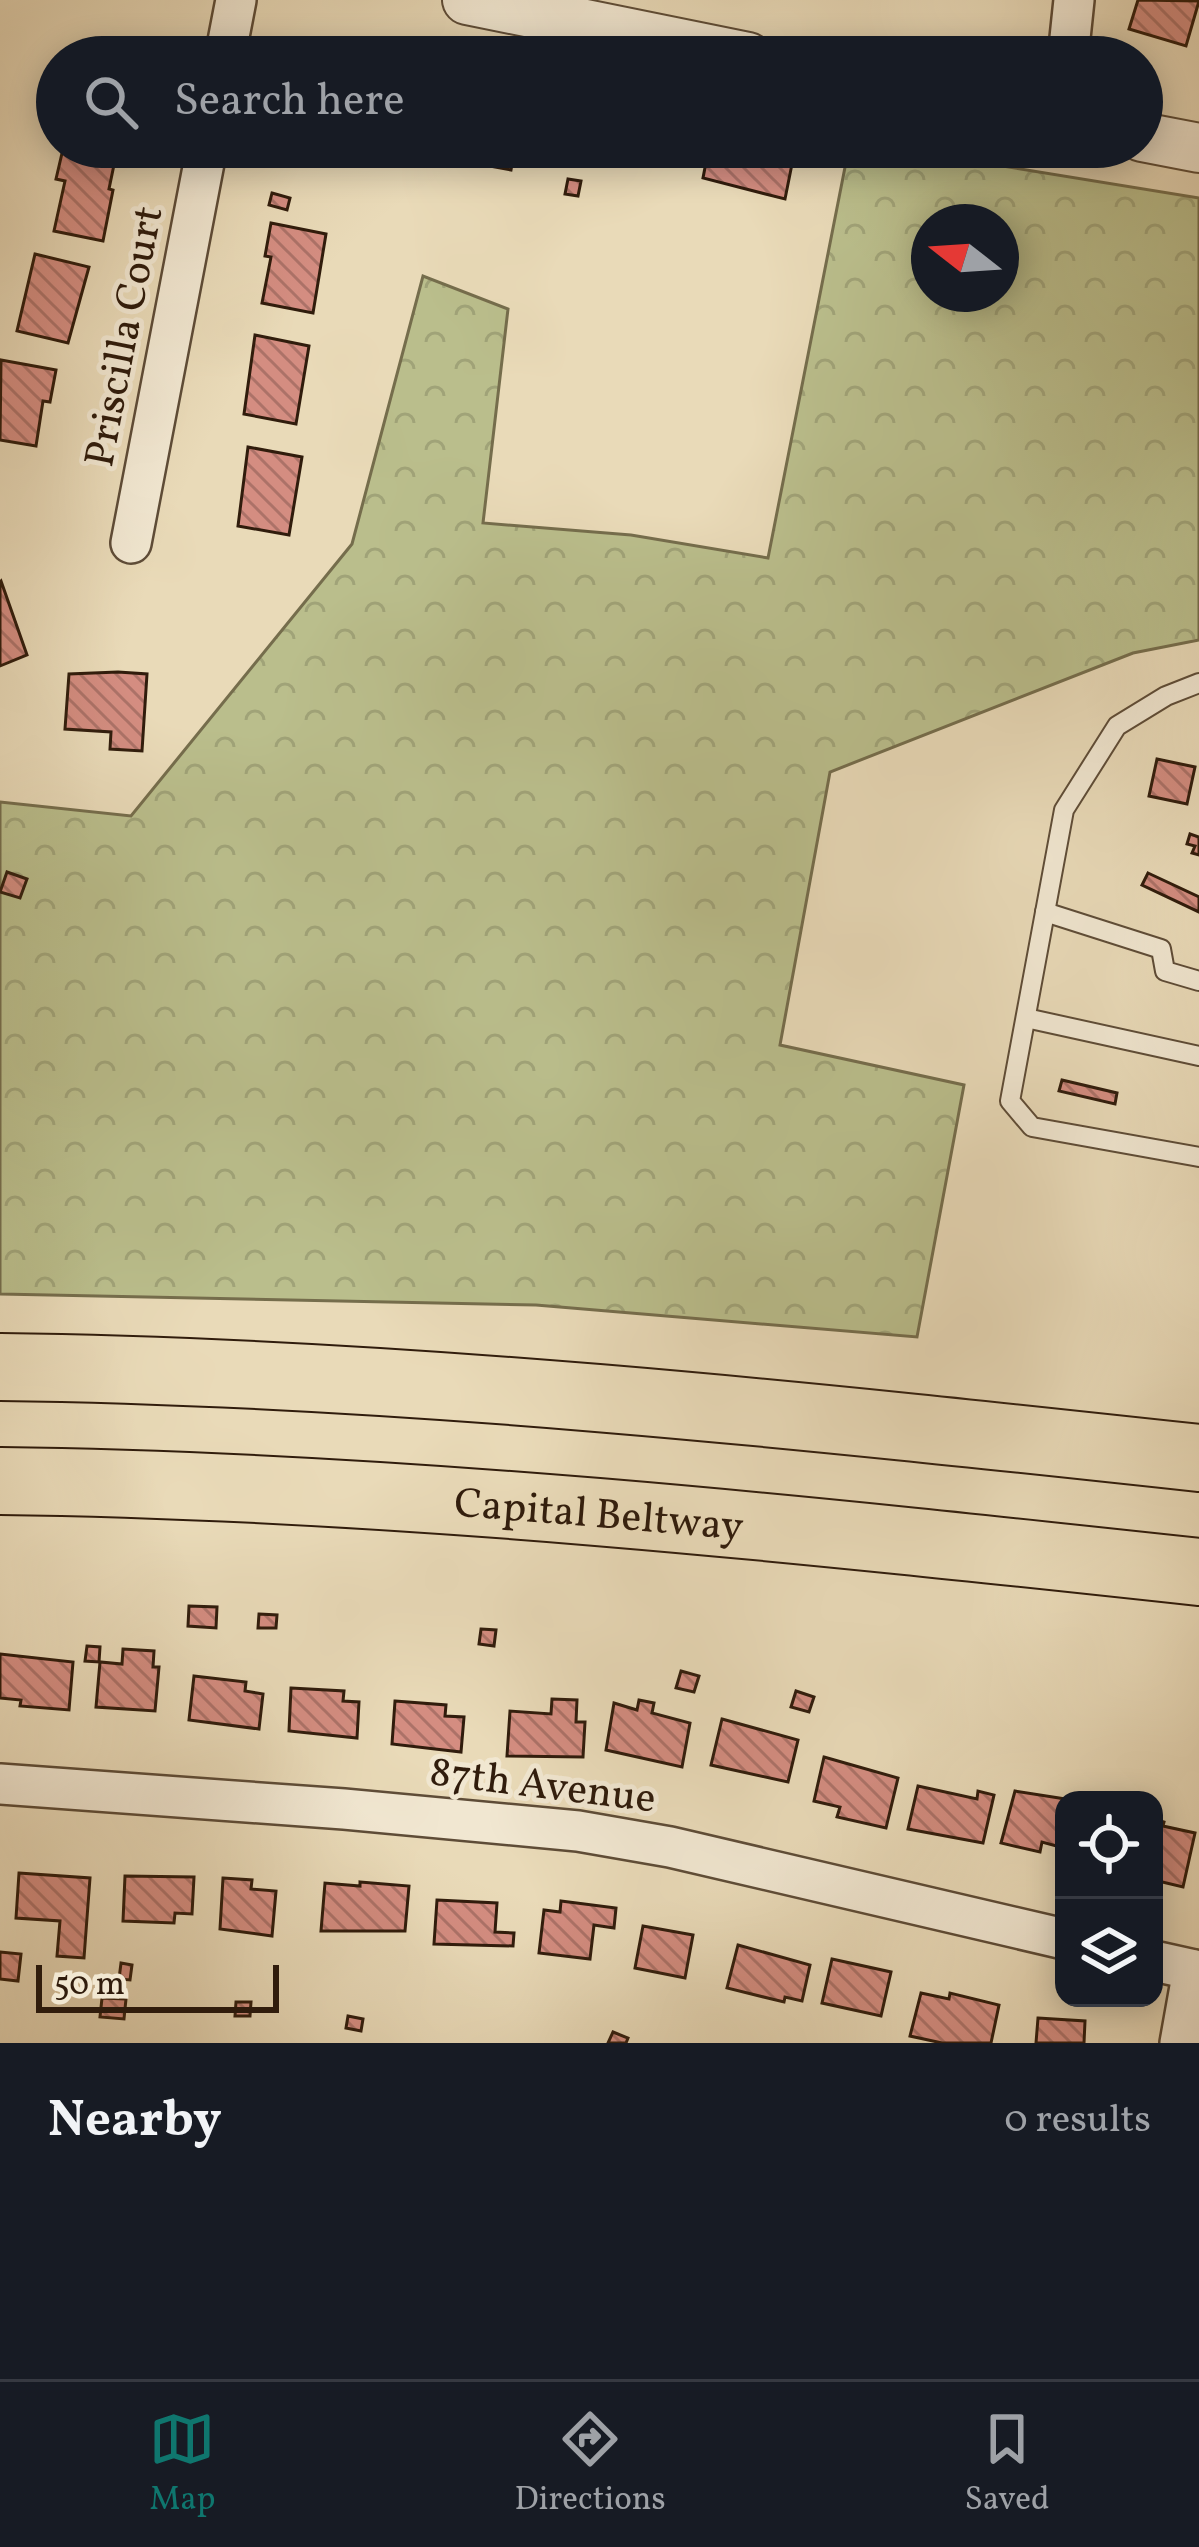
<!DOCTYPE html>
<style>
body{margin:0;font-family:Vollkorn,serif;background:#20242c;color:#f1f3f6}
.controls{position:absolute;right:36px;bottom:36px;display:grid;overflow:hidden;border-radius:24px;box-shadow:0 6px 30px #0003}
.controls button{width:108px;height:108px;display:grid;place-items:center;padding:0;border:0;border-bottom:3px solid #363941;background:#171b24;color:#f1f3f6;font:60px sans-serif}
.compass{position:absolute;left:911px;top:204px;width:108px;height:108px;border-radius:50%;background:#171b24;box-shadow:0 6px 30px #0003;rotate:287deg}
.scale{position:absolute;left:36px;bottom:30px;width:243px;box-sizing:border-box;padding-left:12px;border:6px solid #301c0c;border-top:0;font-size:33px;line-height:42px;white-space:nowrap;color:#301c0c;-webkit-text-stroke:9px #f1e7d1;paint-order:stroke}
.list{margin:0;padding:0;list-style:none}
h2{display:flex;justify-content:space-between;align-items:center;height:156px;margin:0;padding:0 48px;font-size:51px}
h2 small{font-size:39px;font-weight:400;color:#9ea1a6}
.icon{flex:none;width:66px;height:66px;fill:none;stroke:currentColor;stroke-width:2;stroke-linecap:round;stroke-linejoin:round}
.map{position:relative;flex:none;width:1199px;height:2043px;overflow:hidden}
.search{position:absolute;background:#171b24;box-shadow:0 6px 30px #0003;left:36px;right:36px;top:36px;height:132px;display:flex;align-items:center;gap:30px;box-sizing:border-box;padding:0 42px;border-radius:66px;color:#9ea1a6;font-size:45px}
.sheet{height:336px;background:#171b24}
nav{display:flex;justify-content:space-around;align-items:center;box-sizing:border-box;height:168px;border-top:3px solid #363941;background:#171b24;font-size:33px;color:#9ea1a6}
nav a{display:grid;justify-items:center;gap:6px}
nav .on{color:#0f766e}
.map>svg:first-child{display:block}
</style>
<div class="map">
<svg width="1199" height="2043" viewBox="0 0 1199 2043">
<defs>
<pattern id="forest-crowns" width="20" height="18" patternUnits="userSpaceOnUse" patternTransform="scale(3)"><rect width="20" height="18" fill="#babe8c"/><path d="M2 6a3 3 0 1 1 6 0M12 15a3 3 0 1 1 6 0" fill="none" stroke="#a0a378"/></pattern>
<pattern id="building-back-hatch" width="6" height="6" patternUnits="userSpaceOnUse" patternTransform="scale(3)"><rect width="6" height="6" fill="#d48d81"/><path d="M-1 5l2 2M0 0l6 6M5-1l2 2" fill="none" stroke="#ac7268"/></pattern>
</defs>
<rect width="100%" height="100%" fill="#e9dab8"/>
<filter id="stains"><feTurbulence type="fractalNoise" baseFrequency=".00167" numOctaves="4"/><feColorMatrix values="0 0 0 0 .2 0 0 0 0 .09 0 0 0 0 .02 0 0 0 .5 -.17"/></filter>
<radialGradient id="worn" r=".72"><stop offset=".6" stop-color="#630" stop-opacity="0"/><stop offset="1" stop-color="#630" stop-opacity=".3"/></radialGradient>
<path fill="url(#forest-crowns)" stroke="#756d4c" stroke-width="3" fill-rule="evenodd" d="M849,147H886L1199,198V640L1133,653L830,772L780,1045L964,1085L917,1337L536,1305L0,1294V802L131,816L352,544L423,276L508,309L483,523L631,535L768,558ZM929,222H1001V294H929Z"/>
<g fill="url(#building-back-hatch)" stroke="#301c0c" stroke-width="3">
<path d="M1138,0L1199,1L1186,46L1129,29Z"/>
<path d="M97,48L136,57H95Z"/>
<path d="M483,147H515L511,170L479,164Z"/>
<path d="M598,147H640L636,165L596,156Z"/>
<path d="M709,147L764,153L766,147L778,148L776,156L793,159L785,199L703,178Z"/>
<path d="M63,149L115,160L109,189L113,190L103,241L54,231L65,181L56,179Z"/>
<path d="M568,179L581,181L578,196L565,194Z"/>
<path d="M272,193L290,198L287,210L269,205Z"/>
<path d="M271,223L326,234L313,313L262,303L271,257L265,256Z"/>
<path d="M35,254L89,267L68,343L17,331Z"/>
<path d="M255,335L309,346L296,424L244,414Z"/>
<path d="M1,360L56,370L50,402L43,401L36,446L0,440Z"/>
<path d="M248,447L302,457L289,535L238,526Z"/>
<path d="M1,581L27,655L0,666V582Z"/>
<path d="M118,672L147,674L142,751L110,749L111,732L65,729L69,674Z"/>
<path d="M1157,759L1195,767L1187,804L1149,796Z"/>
<path d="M1190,834L1199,837V855L1192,853L1195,846L1187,844Z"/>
<path d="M7,872L27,879L20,898L0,892Z"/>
<path d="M1148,873L1199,897V912L1142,885Z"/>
<path d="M1062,1080L1117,1093L1115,1104L1059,1091Z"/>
<path d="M189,1606L217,1607L216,1628L188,1626Z"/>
<path d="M259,1614L277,1615L276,1628H258Z"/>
<path d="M481,1629L496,1630L494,1646L479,1644Z"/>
<path d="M87,1646L100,1647L99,1662L85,1661Z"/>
<path d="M123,1649L154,1651L153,1667H159L155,1711L96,1707L100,1662L122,1664Z"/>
<path d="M0,1654L73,1662L69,1710L20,1706L21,1700L0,1698Z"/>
<path d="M681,1671L699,1676L694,1692L676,1688Z"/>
<path d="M194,1676L246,1682L245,1691L263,1694L259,1729L189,1720Z"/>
<path d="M291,1688L344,1691L343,1701L359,1702L357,1738L289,1731Z"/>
<path d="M796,1691L814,1697L809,1712L791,1707Z"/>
<path d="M552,1699L577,1700L576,1722H585L583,1757L507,1756L510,1711L551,1714Z"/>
<path d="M639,1700L654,1703L652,1713L690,1723L682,1767L606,1750L614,1703L637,1710Z"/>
<path d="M395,1701L446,1705L445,1716L464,1717L461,1752L392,1744Z"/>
<path d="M722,1719L798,1740L788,1782L711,1765Z"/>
<path d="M824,1757L898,1778L886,1828L837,1817L840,1807L814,1801Z"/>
<path d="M918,1786L977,1799L978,1791L994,1795L983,1843L908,1829Z"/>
<path d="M1015,1791L1072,1800H1064V1848L1042,1842L1040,1852L1001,1843Z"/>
<path d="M1154,1819L1164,1822L1163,1826L1195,1833L1183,1887L1154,1880Z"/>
<path d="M19,1873L90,1878L84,1958L57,1956L60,1921L16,1918Z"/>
<path d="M125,1876L194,1877L192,1914L175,1913L174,1923L123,1921Z"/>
<path d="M223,1878L252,1880L251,1889L276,1891L272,1936L220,1929Z"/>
<path d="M360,1882L409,1886L405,1931H321L325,1883L360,1886Z"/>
<path d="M437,1900L497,1903L495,1932L514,1933L513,1946L434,1944Z"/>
<path d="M561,1901L616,1908L614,1928L594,1925L590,1959L539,1953L544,1910L560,1912Z"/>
<path d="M643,1926L693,1935L685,1978L635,1968Z"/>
<path d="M738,1945L810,1965L802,2001L785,1997L784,2002L727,1988Z"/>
<path d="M0,1952L21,1954L18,1981L0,1979Z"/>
<path d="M832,1959L891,1972L881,2016L822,2003Z"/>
<path d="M121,1963L132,1965L130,1980L119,1979Z"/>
<path d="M921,1993L949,1999L950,1993L999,2005L991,2043H942L910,2036Z"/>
<path d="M102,1998L126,1999L124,2019L100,2017Z"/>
<path d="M236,2002H251L250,2016H235Z"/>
<path d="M348,2016L363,2019L361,2031L346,2028Z"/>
<path d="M1038,2018L1085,2021L1084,2043H1036Z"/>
<path d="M613,2032L628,2038L626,2043H608Z"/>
</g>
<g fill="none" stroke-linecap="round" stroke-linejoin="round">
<g stroke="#5e4c37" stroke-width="22">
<g id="service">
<path d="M1199,683L1166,696L1117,726L1064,810L1010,1101L1032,1127L1199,1157"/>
<path d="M1045,912L1161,949L1165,971L1199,981"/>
<path d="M1026,1018L1199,1056"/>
</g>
</g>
<g stroke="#5e4c37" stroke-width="44">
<g id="minor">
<path d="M225,57L236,0"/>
<path d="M1068,57L1074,0"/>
<path d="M131,543L207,147"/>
<path d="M0,1784L344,1809L578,1831L670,1847L1064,1939"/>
<path d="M1154,1961L1199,1971"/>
<path d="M1180,2043L1193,1970"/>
</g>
</g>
<g stroke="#5e4c37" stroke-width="52">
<g id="tertiary">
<path d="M467,0L748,57"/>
<path d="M1142,137L1199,148"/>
</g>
</g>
<g stroke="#301c0c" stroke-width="70">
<g id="motorway">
<path d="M0,1367C401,1372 801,1415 1199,1458"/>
<path id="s1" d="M0,1481C401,1486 801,1529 1199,1572"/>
</g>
</g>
<use href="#service" stroke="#f1e7d1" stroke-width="18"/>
<use href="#minor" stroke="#f1e7d1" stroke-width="39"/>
<use href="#tertiary" stroke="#f1e7d1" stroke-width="48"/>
<use href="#motorway" stroke="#e9dab8" stroke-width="66"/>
</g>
<g text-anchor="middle" stroke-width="10" stroke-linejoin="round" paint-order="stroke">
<g font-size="42" fill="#301c0c" stroke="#f1e7d1">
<text transform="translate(122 336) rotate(-79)" y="15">Priscilla Court</text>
<text dy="15" stroke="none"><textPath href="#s1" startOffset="600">Capital Beltway</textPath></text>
<text transform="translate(543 1783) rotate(7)" y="15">87th Avenue</text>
</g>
</g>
<rect width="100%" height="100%" filter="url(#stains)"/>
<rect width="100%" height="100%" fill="url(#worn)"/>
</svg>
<div class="controls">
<button><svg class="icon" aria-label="locate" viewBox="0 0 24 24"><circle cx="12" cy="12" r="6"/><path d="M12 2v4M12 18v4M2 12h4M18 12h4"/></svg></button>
<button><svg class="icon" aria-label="layers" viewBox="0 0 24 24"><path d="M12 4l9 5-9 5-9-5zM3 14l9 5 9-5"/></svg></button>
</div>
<svg class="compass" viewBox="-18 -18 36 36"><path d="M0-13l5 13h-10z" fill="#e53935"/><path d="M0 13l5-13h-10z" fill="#9ea1a6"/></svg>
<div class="scale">50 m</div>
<div class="search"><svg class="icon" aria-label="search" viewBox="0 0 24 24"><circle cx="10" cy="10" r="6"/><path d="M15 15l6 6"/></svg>Search here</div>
</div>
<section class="sheet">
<h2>Nearby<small>0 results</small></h2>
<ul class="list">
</ul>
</section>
<nav>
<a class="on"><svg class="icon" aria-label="map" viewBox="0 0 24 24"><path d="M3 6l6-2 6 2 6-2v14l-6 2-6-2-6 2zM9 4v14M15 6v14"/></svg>Map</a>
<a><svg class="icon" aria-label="directions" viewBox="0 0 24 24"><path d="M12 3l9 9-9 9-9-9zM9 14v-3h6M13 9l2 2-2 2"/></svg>Directions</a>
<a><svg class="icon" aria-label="saved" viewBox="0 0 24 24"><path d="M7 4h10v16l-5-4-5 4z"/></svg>Saved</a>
</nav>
